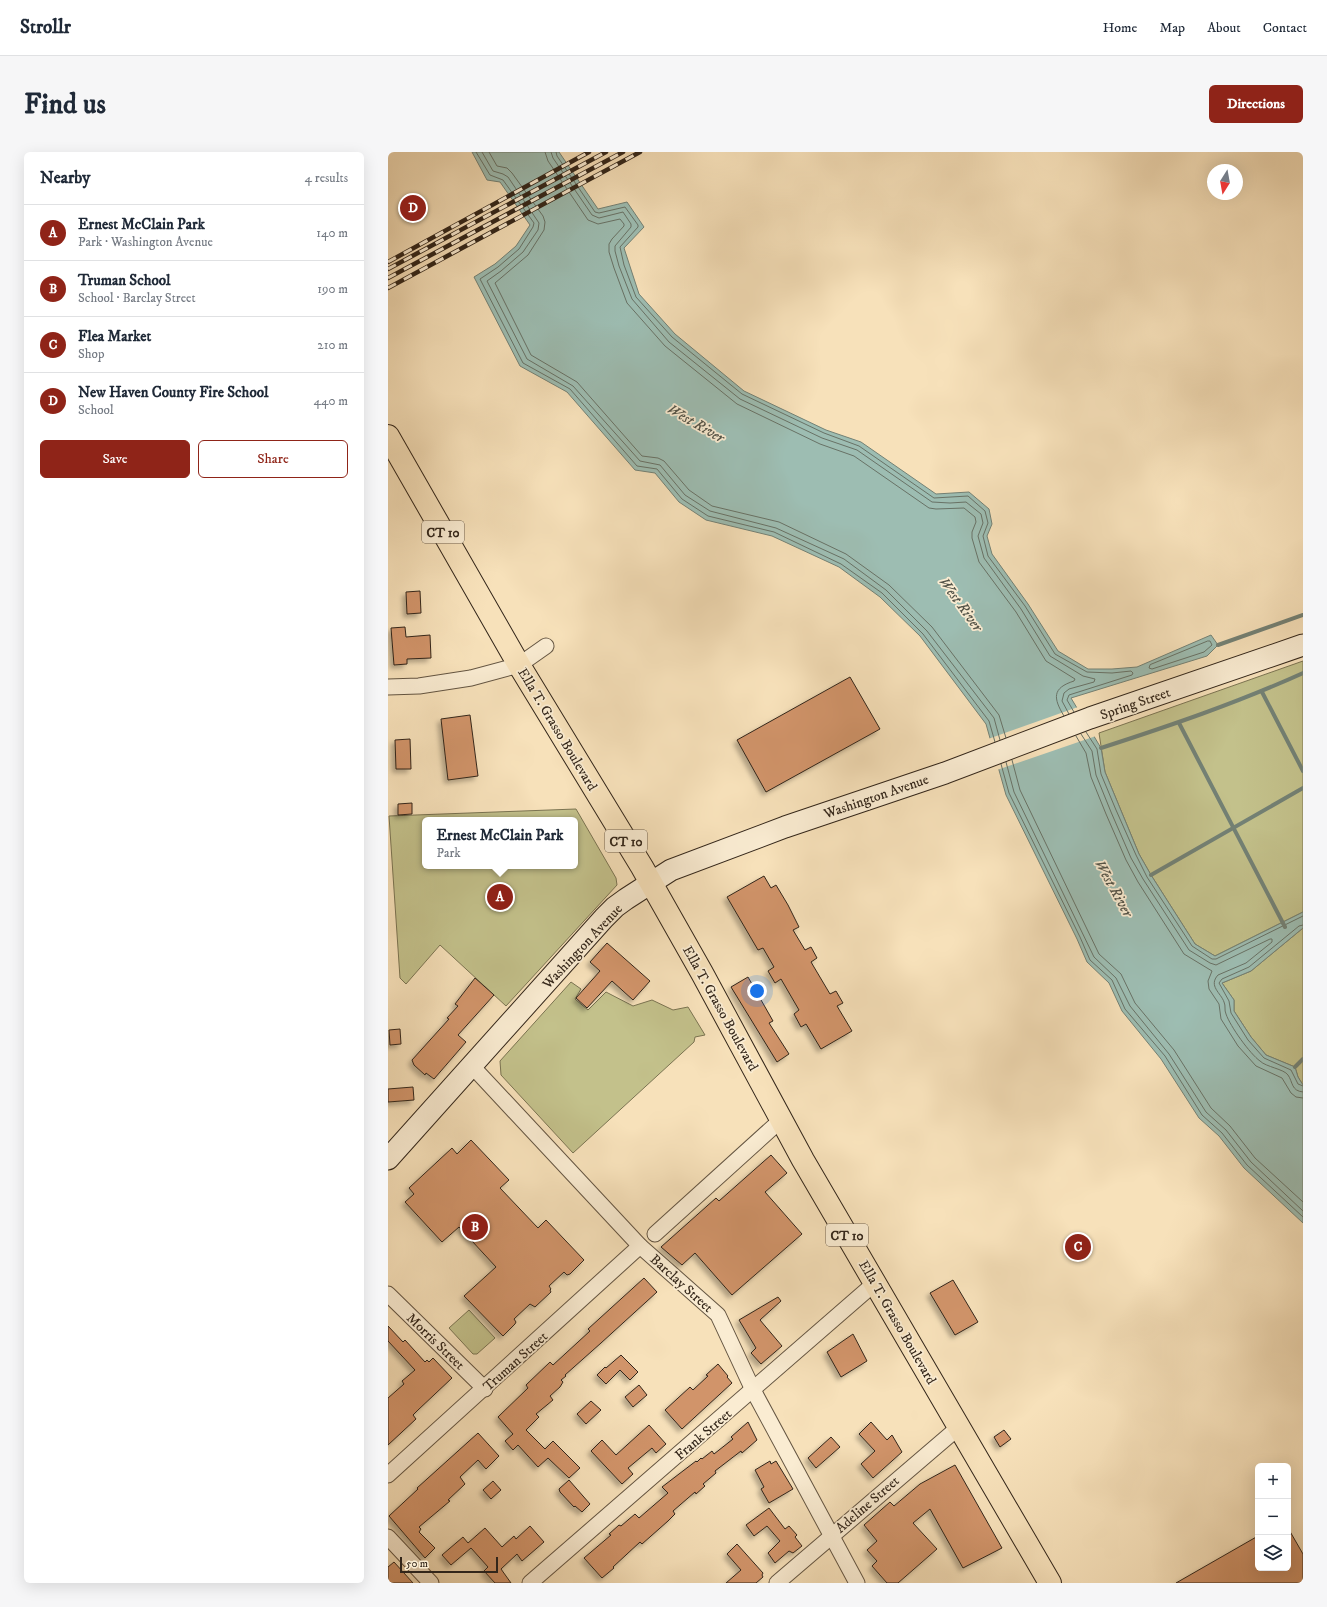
<!DOCTYPE html>
<meta charset="utf-8">
<style>
body{margin:0;font-family:"IM FELL DW Pica",serif;background:#f6f6f7;color:#1f2937}
.controls{position:absolute;right:12px;bottom:12px;display:grid;overflow:hidden;border-radius:6px;box-shadow:0 4px 16px #0002}
.controls button{width:36px;height:36px;display:grid;place-items:center;padding:0;border:0;border-bottom:1px solid #e0e1e3;background:#fff;color:#1f2937;font:20px sans-serif}
.compass{position:absolute;left:819px;top:12px;width:36px;height:36px;border-radius:50%;background:#fff;box-shadow:0 4px 16px #0002;rotate:191deg}
.scale{position:absolute;left:12px;bottom:10px;width:98px;box-sizing:border-box;padding-left:4px;border:2px solid #33261a;border-top:0;font-size:11px;line-height:14px;white-space:nowrap;color:#33261a;-webkit-text-stroke:3px #faecd2;paint-order:stroke}
.you{position:absolute;left:369px;top:839px;width:14px;height:14px;margin:-10px;border:3px solid #fff;border-radius:50%;background:#1a73e8;box-shadow:0 0 0 6px #1a73e833}
.badge{display:grid;place-items:center;width:26px;height:26px;border-radius:50%;background:#8f2418;color:#fff;font-size:13px;font-weight:700}
.pin{position:absolute;translate:-50% -50%;border:2px solid #fff;box-shadow:0 1px 4px #0006}
.popup{position:absolute;left:34px;top:665px;width:156px;height:52px;box-sizing:border-box;display:grid;place-content:center;border-radius:6px;background:#fff;filter:drop-shadow(0 1px 3px #0005);font-size:13px;white-space:nowrap;color:#747a83}
.popup b{font-size:15px;color:#1f2937}
.popup::after{content:'';position:absolute;left:50%;top:100%;margin-left:-8px;border:8px solid transparent;border-top-color:#fff}
.list{margin:0;padding:0;list-style:none}
h2{display:flex;justify-content:space-between;align-items:center;height:52px;margin:0;padding:0 16px;font-size:17px}
h2 small{font-size:13px;font-weight:400;color:#747a83}
.list li{display:grid;grid-template-columns:26px 1fr auto;gap:12px;align-items:center;box-sizing:border-box;height:56px;padding:0 16px;border-top:1px solid #e0e1e3}
.list b{display:block;font-size:15px;white-space:nowrap}
.list p{margin:0;font-size:13px;white-space:nowrap;color:#747a83}
.list em{font-size:13px;font-style:normal;color:#747a83}
.actions{display:flex;gap:8px;padding:12px 16px}
.actions a{flex:1;padding:9px 0;border:1px solid #8f2418;border-radius:6px;text-align:center;font-size:14px;color:#8f2418}
.actions .main{background:#8f2418;color:#fff}
.icon{flex:none;width:22px;height:22px;fill:none;stroke:currentColor;stroke-width:2;stroke-linecap:round;stroke-linejoin:round}
.map{position:relative;flex:none;width:915px;height:1431px;overflow:hidden;border-radius:6px}
header{display:flex;align-items:center;gap:24px;box-sizing:border-box;height:56px;padding:0 20px;background:#fff;border-bottom:1px solid #e0e1e3}
header strong{font-size:19px}
nav{display:flex;gap:22px;margin-inline-start:auto;font-size:14px}
.intro{display:flex;align-items:center;justify-content:space-between;box-sizing:border-box;height:96px;padding:0 24px}
h1{margin:0;font-size:28px}
.button{padding:10px 18px;border-radius:6px;background:#8f2418;color:#fff;font-size:14px;font-weight:700}
main{display:flex;gap:24px;padding:0 24px}
aside{flex:1;background:#fff;border-radius:6px;box-shadow:0 4px 16px #0002}
.map>svg:first-child{display:block}
</style>
<header>
<strong>Strollr</strong>
<nav><a>Home</a><a>Map</a><a>About</a><a>Contact</a></nav>
</header>
<div class="intro"><h1>Find us</h1><a class="button">Directions</a></div>
<main>
<aside>
<h2>Nearby<small>4 results</small></h2>
<ul class="list">
<li><span class="badge">A</span><div><b>Ernest McClain Park</b><p>Park · Washington Avenue</p></div><em>140 m</em></li>
<li><span class="badge">B</span><div><b>Truman School</b><p>School · Barclay Street</p></div><em>190 m</em></li>
<li><span class="badge">C</span><div><b>Flea Market</b><p>Shop</p></div><em>210 m</em></li>
<li><span class="badge">D</span><div><b>New Haven County Fire School</b><p>School</p></div><em>440 m</em></li>
</ul>
<div class="actions"><a class="main">Save</a><a>Share</a></div>
</aside>
<div class="map">
<svg width="915" height="1431" viewBox="0 0 915 1431">
<defs>
<filter id="shadow"><feDropShadow dx="-3.5" dy="3.5" stdDeviation="2" flood-color="#0004"/></filter>
</defs>
<rect width="100%" height="100%" fill="#f7e1ba"/>
<filter id="stains"><feTurbulence type="fractalNoise" baseFrequency=".005" numOctaves="4"/><feColorMatrix values="0 0 0 0 .2 0 0 0 0 .09 0 0 0 0 .02 0 0 0 .5 -.17"/></filter>
<radialGradient id="worn" r=".72"><stop offset=".6" stop-color="#630" stop-opacity="0"/><stop offset="1" stop-color="#630" stop-opacity=".3"/></radialGradient>
<g fill="#c3c18b" stroke="#7b7452" fill-rule="evenodd">
<path d="M915,509V760L827,804L807,792L763,723L751,702L717,620L711,581Z"/>
<path d="M188,657L228,726L229,733L118,854L52,793L18,832L12,826L1,664ZM37,668H187V714H37Z"/>
<path d="M915,776V933L910,925L907,915L878,903L863,885L846,859V848L834,831L863,819Z"/>
<path d="M183,830L193,837L187,847L200,858L218,840L245,854L264,848L285,858L300,855L317,883L307,885L306,890L185,1001L113,923L112,909Z"/>
<path d="M81,1158L107,1186L89,1202H85L61,1176Z"/>
</g>
<path fill="#9dbdb2" stroke="#738175" d="M84,0H171L210,57L239,50L256,75L236,96L251,142L287,182L356,239L438,278L473,290L548,342L581,340L601,357L604,372L599,384L604,402L640,452L670,499L700,517H724L749,515L823,483L830,493L819,504L683,546L713,596L717,620L751,702L763,723L807,792L827,804L915,760V776L863,819L834,831L846,848V859L863,885L878,903L907,915L910,925L915,933V1071L856,1016L831,984L811,966L773,907L734,859L721,831L699,810L689,787L618,643L598,572L532,484L492,445L451,415L384,384L318,368L291,350L267,321L247,318L179,240L132,214L86,125L107,112L128,94L142,73L112,30L99,28Z"/>
<path fill="#f7e1ba" d="M690,555L708,584L609,618L600,587Z"/>
<g fill="none" stroke-linecap="round" stroke-linejoin="round">
<g stroke="#687266" stroke-width="1">
<path d="M88,0L102,23L115,28L146,71L145,75L131,97L110,115L92,127L135,211L182,237L249,314L269,317L294,347L320,364L386,380L453,412L494,441L535,482L601,569L607,590"/>
<path d="M94,0L105,19L115,22L120,25L151,71L150,78L135,100L113,119L99,129L139,207L185,234L252,309L272,313L297,343L322,359L388,376L456,407L498,438L539,479L606,566L612,588"/>
<path d="M101,0L109,14L119,16L124,21L155,64L157,70L156,78L140,103L107,131L143,203L189,230L254,304L270,306L276,309L301,338L324,354L391,370L458,402L501,433L544,475L611,563L618,586"/>
<path d="M157,0L160,9L200,68L210,72L232,67L236,72V74L224,87L221,92V100L226,116L239,151L277,194L349,252L432,292L466,304L541,356L548,357L576,356L587,365L588,370L584,380V386L591,410L628,460L658,509L687,527L686,529C664,536 665,546 676,564"/>
<path d="M163,0L165,6L204,63L211,66L235,60L243,72V75L227,94V99L231,114L244,147L281,190L352,247L434,286L469,298L544,350L562,351L578,350L593,362L595,371L590,384L596,406L633,457L662,504L695,524L707,527L706,530L681,537L676,541L674,549L681,562"/>
<path d="M168,0L169,4L207,60L211,61L237,55L250,73V75L232,95L236,113L248,145L284,185L354,242L436,281L471,294L546,346L580,344L597,359L600,371L595,384L600,404L637,454L667,502L699,520L724,521L743,519L745,521L744,523L681,543L679,548L686,560"/>
<path d="M820,489H822L824,493L816,500L764,517L761,516L762,513Z"/>
<path d="M698,580L709,597L713,622L728,658L748,703L759,725L804,794L824,807H828L915,764"/>
<path d="M693,582L704,599L708,623L723,660L743,706L755,727L801,798L822,811L828,813L882,787H884V790L858,811L830,823C820,834 833,841 836,850C838,854 836,858 838,862C842,874 862,902 872,909C878,915 896,917 900,923C905,930 903,939 915,940"/>
<path d="M688,584L698,601L703,625L718,662L738,708L750,730L796,802L824,819L820,829L821,837L831,852L833,867L850,894L868,914L894,926L903,941L908,945L915,946"/>
<path d="M624,608L632,638L711,802L733,822L747,851L786,898L823,956L842,974L867,1006L915,1050"/>
<path d="M618,610L626,640L706,805L728,826L742,854L781,902L818,960L838,978L863,1010L915,1059"/>
<path d="M613,612L621,641L692,785L702,808L724,828L737,857L777,904L814,963L834,981L859,1013L915,1065"/>
<path d="M915,773L911,774L861,815L834,827L831,831L841,849L843,861L860,888L876,906L903,918L910,932L915,934"/>
</g>
<g stroke="#738175" stroke-width="4">
<path d="M830,493L915,463"/>
<path d="M874,540L915,619"/>
<path d="M791,571L897,775"/>
<path d="M713,596C781,574 849,551 915,521"/>
<path d="M763,723L915,636"/>
<path d="M907,915L915,907"/>
</g>
</g>
<g fill="#d1946a" stroke="#33261a" filter="url(#shadow)">
<path d="M32,439L33,461L19,462L18,440Z"/>
<path d="M17,475L18,485L42,483L43,506L19,507V512L6,513L3,476Z"/>
<path d="M462,525L492,577L378,640L349,588Z"/>
<path d="M82,563L90,624L60,628L53,567Z"/>
<path d="M22,587L23,617H8L7,588Z"/>
<path d="M24,651V662L10,663V652Z"/>
<path d="M376,724L383,736L388,733L400,753L411,775L405,778L417,798L423,795L429,806L423,810L442,842L448,839L455,851L449,854L464,879L433,897L418,872L413,875L406,862L411,858L393,827L387,831L380,819L386,815L375,796L370,798L339,745Z"/>
<path d="M219,791L262,829L245,848L224,829L199,856L188,846L212,819L202,810Z"/>
<path d="M360,825L385,869L381,871L401,902L389,910L343,835Z"/>
<path d="M87,826L106,843L70,883L78,890L46,927L38,921L37,923L26,913L24,908L61,867L59,866L70,854L67,852Z"/>
<path d="M12,877L13,892L2,893L1,878Z"/>
<path d="M25,935L26,948L0,950V937Z"/>
<path d="M83,988L121,1028L112,1036L150,1076L158,1068L196,1108L182,1122L179,1123L176,1120L161,1134L163,1137L162,1138L163,1140L147,1155L142,1152L126,1167L128,1170L127,1172L115,1184L76,1144L108,1115L71,1075L54,1090L17,1050L26,1042L21,1036L64,996L69,1002Z"/>
<path d="M383,1003L399,1021L377,1040L414,1082L344,1143L307,1101L294,1113L273,1095L328,1046L331,1049Z"/>
<path d="M256,1126L269,1140L213,1191L177,1223L178,1224L173,1228L175,1230L172,1235L162,1244L165,1248L148,1262L151,1265L138,1278L157,1297L165,1289L192,1316L181,1326L160,1306L150,1315L130,1293L125,1298L117,1289L125,1282L110,1265L140,1236L138,1233L162,1210L165,1213L202,1179L200,1177Z"/>
<path d="M565,1128L590,1170L567,1183L542,1141Z"/>
<path d="M390,1145L393,1149L372,1168L394,1194L373,1212L363,1201L368,1196L351,1168Z"/>
<path d="M0,1174L15,1190L17,1188L37,1210L39,1208L41,1210L45,1206L64,1226L30,1258L25,1263L28,1267L0,1293V1246L16,1232L14,1229L27,1218L0,1189Z"/>
<path d="M465,1182L479,1209L453,1225L439,1200Z"/>
<path d="M233,1203L250,1220L242,1228L232,1218L218,1232L209,1223L217,1215L218,1216Z"/>
<path d="M330,1212L340,1224L339,1225L344,1231L294,1277L277,1258L302,1235L305,1238L320,1224L318,1223Z"/>
<path d="M251,1233L259,1243L245,1255L237,1245Z"/>
<path d="M203,1249L213,1258L198,1272L189,1262Z"/>
<path d="M360,1270L369,1288L354,1301L353,1299L327,1319L328,1321L315,1332L317,1334L308,1342L307,1340L285,1359L287,1362L280,1369L254,1392L252,1390L225,1415L226,1416L214,1426L196,1406L223,1383L221,1382L231,1373L233,1374L247,1362L251,1366L280,1341L274,1335L308,1309L309,1310L313,1306L314,1307L324,1299L326,1302L345,1287L343,1285Z"/>
<path d="M483,1270L499,1288L504,1283L514,1300L485,1326L473,1312L487,1299L471,1282Z"/>
<path d="M261,1273L278,1292L268,1301L264,1296L240,1316L245,1322L234,1332L203,1299L214,1288L228,1303Z"/>
<path d="M616,1278L623,1287L612,1295L606,1285Z"/>
<path d="M90,1281L111,1304L98,1317L90,1308L72,1325L77,1332L60,1348L62,1349L31,1375L33,1377L31,1380L47,1396L37,1406L1,1364L30,1337L29,1336Z"/>
<path d="M443,1285L452,1295L428,1316L420,1306Z"/>
<path d="M382,1309L383,1312L388,1309L405,1337L381,1351L373,1337L376,1335L367,1318Z"/>
<path d="M567,1313L614,1396L575,1416L542,1357L525,1371L549,1397L510,1431H499L484,1414L489,1409L479,1398L489,1389L476,1373L502,1350L506,1354L532,1332Z"/>
<path d="M181,1328L202,1352L194,1360L187,1354L186,1355L172,1340L171,1337Z"/>
<path d="M105,1329L113,1338L103,1347L95,1338Z"/>
<path d="M381,1356L397,1377L401,1374L409,1383L407,1385L414,1394L405,1401L401,1399L387,1411L380,1401L392,1389L379,1374L366,1384L358,1373Z"/>
<path d="M142,1374L156,1390L134,1409L129,1402L113,1417L123,1431H107L96,1419L100,1415L83,1396L63,1413L54,1403L75,1385L80,1391L97,1376L114,1395L126,1384L128,1387Z"/>
<path d="M900,1376L915,1402V1431H788L870,1384V1416H900Z"/>
<path d="M349,1392L375,1421L374,1423L375,1425L368,1431H338L353,1418L339,1402Z"/>
<path d="M6,1410L25,1431H0V1415Z"/>
</g>
<g fill="none" stroke-linecap="round" stroke-linejoin="round">
<g stroke="#645542" stroke-width="17">
<g id="minor">
<path d="M0,535L31,534L83,526L131,513L158,494"/>
<path d="M84,914L252,1094L330,1163L365,1238L469,1431"/>
<path d="M267,1082L394,967"/>
<path d="M0,1142L97,1237"/>
<path d="M0,1323L252,1094"/>
<path d="M0,1385L43,1431"/>
<path d="M142,1431L487,1131"/>
<path d="M389,1431L571,1275"/>
</g>
</g>
<g stroke="#33261a" stroke-width="23">
<path id="secondary" d="M0,1007L216,766L227,755L238,747L283,718L397,675L557,621L702,566L915,493"/>
</g>
<g stroke="#33261a" stroke-width="24">
<path id="primary" d="M0,284L131,513L254,715L314,821L415,1008L662,1431"/>
</g>
<use href="#minor" stroke="#faecd2" stroke-width="15"/>
<use href="#secondary" stroke="#faecd2" stroke-width="21"/>
<use href="#primary" stroke="#f7e1ba" stroke-width="22"/>
<g stroke="#33261a" stroke-width="4.5">
<g id="rail">
<path d="M0,110L201,0"/>
<path d="M0,117L218,0"/>
<path d="M0,126L235,0"/>
<path d="M0,136L252,0"/>
</g>
</g>
<use href="#rail" stroke="#faecd2" stroke-width="3" stroke-dasharray="9" stroke-linecap="butt"/>
</g>
<g text-anchor="middle" stroke-width="3.5" stroke-linejoin="round" paint-order="stroke">
<g fill="#faecd2" stroke="#6f6151" stroke-width="1">
<rect x="34" y="369" width="42" height="22" rx="3"/>
<rect x="217" y="678" width="42" height="22" rx="3"/>
<rect x="438" y="1072" width="42" height="22" rx="3"/>
</g>
<g font-size="13" font-weight="bold" fill="#33261a">
<text x="55" y="385">CT 10</text>
<text x="238" y="694">CT 10</text>
<text x="459" y="1088">CT 10</text>
</g>
<g font-size="14" fill="#33261a" stroke="#faecd2">
<text transform="translate(747 551) rotate(-19)" y="5">Spring Street</text>
<text transform="translate(170 577) rotate(59)" y="5">Ella T. Grasso Boulevard</text>
<text transform="translate(488 644) rotate(-19)" y="5">Washington Avenue</text>
<text transform="translate(194 794) rotate(-47)" y="5">Washington Avenue</text>
<text transform="translate(333 856) rotate(61)" y="5">Ella T. Grasso Boulevard</text>
<text transform="translate(294 1131) rotate(42)" y="5">Barclay Street</text>
<text transform="translate(510 1170) rotate(60)" y="5">Ella T. Grasso Boulevard</text>
<text transform="translate(48 1189) rotate(44)" y="5">Morris Street</text>
<text transform="translate(127 1209) rotate(-42)" y="5">Truman Street</text>
<text transform="translate(315 1282) rotate(-41)" y="5">Frank Street</text>
<text transform="translate(479 1352) rotate(-41)" y="5">Adeline Street</text>
</g>
<g font-size="15" font-style="italic" fill="#535348" stroke="#faecd2">
<text transform="translate(308 271) rotate(30)" y="5">West River</text>
<text transform="translate(573 452) rotate(54)" y="5">West River</text>
<text transform="translate(726 736) rotate(61)" y="5">West River</text>
</g>
</g>
<rect width="100%" height="100%" filter="url(#stains)"/>
<rect width="100%" height="100%" fill="url(#worn)"/>
</svg>
<div class="controls">
<button>+</button>
<button>−</button>
<button><svg class="icon" aria-label="layers" viewBox="0 0 24 24"><path d="M12 4l9 5-9 5-9-5zM3 14l9 5 9-5"/></svg></button>
</div>
<svg class="compass" viewBox="-18 -18 36 36"><path d="M0-13l5 13h-10z" fill="#e53935"/><path d="M0 13l5-13h-10z" fill="#747a83"/></svg>
<div class="scale">50 m</div>
<div class="you"></div>
<div class="pin badge" style="left:112px;top:745px">A</div>
<div class="popup"><b>Ernest McClain Park</b>Park</div>
<div class="pin badge" style="left:87px;top:1075px">B</div>
<div class="pin badge" style="left:690px;top:1095px">C</div>
<div class="pin badge" style="left:25px;top:56px">D</div>
</div>
</main>
